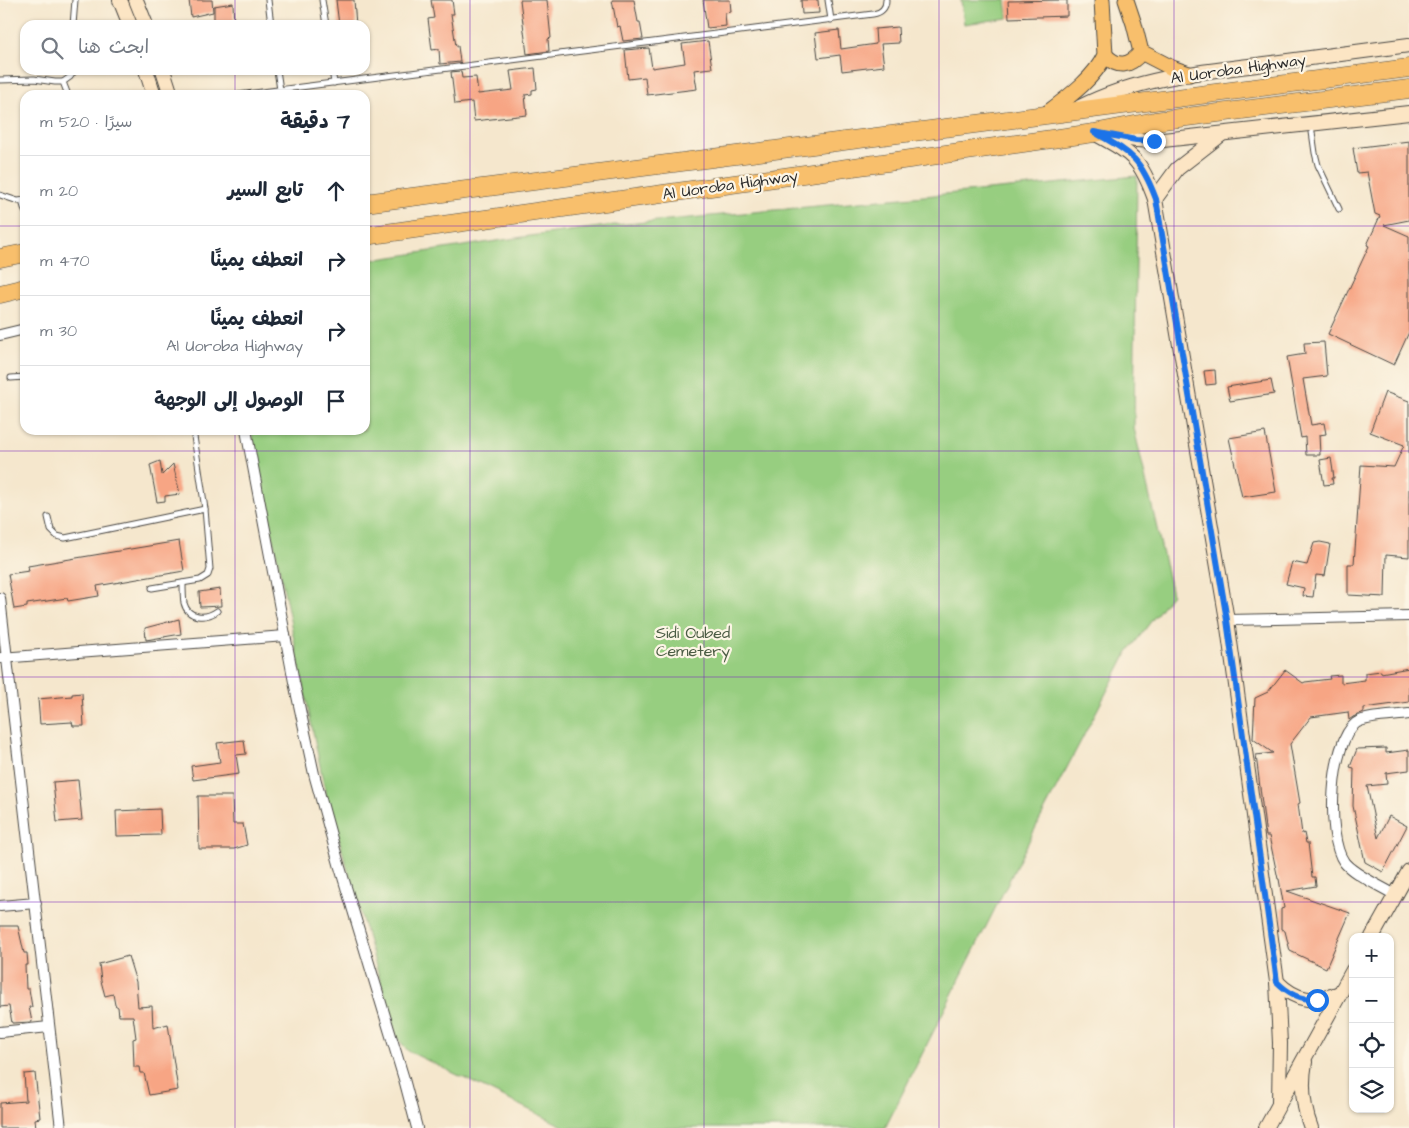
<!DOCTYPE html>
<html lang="ar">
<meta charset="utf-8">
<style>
body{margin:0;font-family:"Architects Daughter","Playpen Sans Arabic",sans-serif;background:#f2f2f3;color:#1f2937;direction:rtl}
.controls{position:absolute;right:15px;bottom:15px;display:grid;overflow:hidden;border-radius:10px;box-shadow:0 1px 4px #0004}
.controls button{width:45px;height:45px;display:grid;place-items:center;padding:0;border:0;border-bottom:1px solid #e0e1e3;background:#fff;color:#1f2937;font:25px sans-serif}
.stop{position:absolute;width:15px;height:15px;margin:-11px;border:4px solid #1a73e8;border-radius:50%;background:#fff}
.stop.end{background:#1a73e8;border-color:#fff;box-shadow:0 1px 5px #0008}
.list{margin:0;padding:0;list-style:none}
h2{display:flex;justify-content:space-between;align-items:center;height:65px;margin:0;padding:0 20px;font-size:21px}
h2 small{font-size:16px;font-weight:400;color:#747a83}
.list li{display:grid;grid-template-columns:32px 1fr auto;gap:15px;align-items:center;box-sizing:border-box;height:70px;padding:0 20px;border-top:1px solid #e0e1e3}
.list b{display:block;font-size:19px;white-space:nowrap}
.list p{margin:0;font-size:16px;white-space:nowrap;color:#747a83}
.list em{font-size:16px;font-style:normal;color:#747a83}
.icon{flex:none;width:28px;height:28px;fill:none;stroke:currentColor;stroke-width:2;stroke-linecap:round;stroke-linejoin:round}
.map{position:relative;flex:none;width:1409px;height:1128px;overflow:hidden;direction:ltr}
.search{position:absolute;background:#fff;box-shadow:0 1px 4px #0004;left:20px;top:20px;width:350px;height:55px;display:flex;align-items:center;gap:12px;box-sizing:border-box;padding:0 18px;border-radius:15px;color:#747a83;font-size:19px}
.panel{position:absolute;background:#fff;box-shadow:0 1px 4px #0004;left:20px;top:90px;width:350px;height:345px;border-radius:15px;direction:rtl}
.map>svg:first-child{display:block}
</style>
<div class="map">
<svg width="1409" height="1128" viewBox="0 0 1409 1128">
<rect width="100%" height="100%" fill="#fcf5e5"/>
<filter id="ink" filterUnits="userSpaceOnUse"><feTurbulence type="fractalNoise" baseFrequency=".02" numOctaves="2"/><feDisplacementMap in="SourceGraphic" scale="10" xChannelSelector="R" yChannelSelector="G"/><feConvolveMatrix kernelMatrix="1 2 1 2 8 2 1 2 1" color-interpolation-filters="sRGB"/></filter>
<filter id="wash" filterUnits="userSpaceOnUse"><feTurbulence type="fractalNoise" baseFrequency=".0096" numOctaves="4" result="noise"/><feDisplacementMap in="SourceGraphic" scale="20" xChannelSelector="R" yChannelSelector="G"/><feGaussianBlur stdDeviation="1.12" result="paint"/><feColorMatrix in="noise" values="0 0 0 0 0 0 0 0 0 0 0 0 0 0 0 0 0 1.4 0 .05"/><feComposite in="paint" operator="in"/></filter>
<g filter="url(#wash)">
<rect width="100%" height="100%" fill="#f5e7cd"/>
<g fill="#97ce80" stroke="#617c56">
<path d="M961,0H1006L1008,18L964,24Z"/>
<path d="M1137,176L1134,428L1172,594L1127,653L1038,823L885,1128H567L408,1051L397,1038L326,795L251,430H365V261L523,237L615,225Z"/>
</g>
<g id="blocks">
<g fill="#f7a584">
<path d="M189,0H212L213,12L191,17Z"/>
<path d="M336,0H354L356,25H339Z"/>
<path d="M431,0H452L454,14H451L456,46H458L460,62L440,64L439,49L432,50L428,19L434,18Z"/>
<path d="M520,0H547L551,38L548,39L549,51L527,54Z"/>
<path d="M612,0H634L638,22H640L643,39L623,41L620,26L617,27Z"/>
<path d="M703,0H730L731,12L725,13L726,26L707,28Z"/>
<path d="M801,0H818L819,13L802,14Z"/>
<path d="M1067,0V16L1009,18L1008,1Z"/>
<path d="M233,3L234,25H214V6Z"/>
<path d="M898,27L899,43L881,44L884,66L842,71L840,55L818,58L815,33L839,30L841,49L876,44L875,29Z"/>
<path d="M708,41L712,68L694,70L697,89L647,95L645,77L628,79L625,50L649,48L652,68L685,63L682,44Z"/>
<path d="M535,68L537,89L532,90V94L525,95L527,115L474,121L472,102L455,104L451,72L461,71L462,78L476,77L478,94L513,90L510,71Z"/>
<path d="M1409,141V220L1384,225L1409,236V332L1394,365L1328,334L1369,246L1367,245L1380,216L1375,214L1367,172L1357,173L1353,148Z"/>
<path d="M1324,342L1327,376L1303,379L1311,425L1324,423L1326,434L1319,435L1320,455H1306L1305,437L1301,438L1287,357L1305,354L1304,343Z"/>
<path d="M1215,370L1216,384L1206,385L1204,371Z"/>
<path d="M1271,380L1274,394L1230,401L1227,387Z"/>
<path d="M1385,392L1409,401V557L1386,555L1385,597L1348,595V564H1354L1361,465L1394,467L1404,445L1370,432Z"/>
<path d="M1265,432L1276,492L1242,497L1229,438Z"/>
<path d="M1331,458L1334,478H1332L1333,484L1324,485L1320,460Z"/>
<path d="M160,461L162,475L173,464L180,494L165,496V501L157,502L150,465Z"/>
<path d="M179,541L184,571L97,586L99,596L68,601L67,598L27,604V607L14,609L8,574L29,571L28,566Z"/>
<path d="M1320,542L1330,544L1325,576L1316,575L1313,597L1303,596L1304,588L1286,584L1292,562L1307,565L1314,543Z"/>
<path d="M220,589L221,606L200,607L199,592Z"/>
<path d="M179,619L181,634L146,640L145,628Z"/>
<path d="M1409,668V702L1364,708V712L1353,717L1349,720L1348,712L1311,717L1290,744L1300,803L1298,804L1302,834L1304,833L1306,843H1308L1312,877H1315L1316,886L1287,891L1350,913L1326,968L1290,951L1285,931L1281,929V909L1284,908L1279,879H1278L1269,836H1266L1256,755L1273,753L1253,739L1255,698L1268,692L1285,670L1303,683L1305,682L1330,679L1329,676L1341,675V683L1365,680V673L1381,671V673Z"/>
<path d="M82,693L84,726H73L72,722L40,724L38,699L72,696V694Z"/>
<path d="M244,740L246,754L236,755L239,774L193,780L191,766L220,762L217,743Z"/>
<path d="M1386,748V753L1409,750V770L1386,773L1387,784L1367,786L1378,838L1389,816L1407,826L1383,872L1365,862L1353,806L1354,768L1350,767L1357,749Z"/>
<path d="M78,780L82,820L57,822L53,782Z"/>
<path d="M198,796H232L233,824H243L247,845L234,849H199Z"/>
<path d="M160,809L161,835L117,836L116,811Z"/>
<path d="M0,926H18L24,953H27L28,965H25L26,989H29L32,1007H29L32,1022L12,1023L9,1006L0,1007Z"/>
<path d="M128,956L136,982L138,1007L152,1006L153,1028L168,1024L178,1090L149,1095L144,1073H140L139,1067H134L133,1039L136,1038L133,1016H119L118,1007L115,1005L113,994L105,996L101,981L99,964Z"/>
<path d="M35,1073L40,1118L35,1119L36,1128H0V1103L26,1101L24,1074Z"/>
</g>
</g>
</g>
<g filter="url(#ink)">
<use href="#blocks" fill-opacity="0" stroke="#494743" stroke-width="1"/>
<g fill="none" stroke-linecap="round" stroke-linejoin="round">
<g stroke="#494743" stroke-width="7">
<g id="lane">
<path d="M268,0L271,25"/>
<path d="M322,0L326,25"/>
<path d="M828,0L831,20"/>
<path d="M73,25L75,0"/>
<path d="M277,70L280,90"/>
<path d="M332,70L334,83"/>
<path d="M0,80L34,79L55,82H63L68,95"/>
<path d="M63,82L70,77L75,70"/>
<path d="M238,95L873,14C881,13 886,8 886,0"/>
<path d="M1311,125L1315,153L1318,165L1339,209"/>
<path d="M0,195L18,201L25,200"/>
<path d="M22,201L25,211"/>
<path d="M11,378L25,377"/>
<path d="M48,517L51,530L57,536L65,538L205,509"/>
<path d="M183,583C183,589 183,597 184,603C188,619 206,619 217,611"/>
<path d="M152,588L200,580L208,575L210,569L205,509L193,430"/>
</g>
</g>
<g stroke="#494743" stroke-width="12">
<g id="street">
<path d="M0,335L25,329"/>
<path d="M246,430L294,682L314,774L339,864L404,1079L417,1128"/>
<path d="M0,598L61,1128"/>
<path d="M1227,620L1409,616"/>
<path d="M1,658L285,636"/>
<path d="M1395,895C1381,886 1354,875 1344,862C1326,837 1330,743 1356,723C1366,716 1396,716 1409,714"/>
<path d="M0,906L36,903"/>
<path d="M0,1032L49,1027"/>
</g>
</g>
<g stroke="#494743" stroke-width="16">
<g id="secondary">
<path d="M120,0L130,25"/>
<path d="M136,0L146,25"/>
<path d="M146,70L154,95"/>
<path d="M163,70L171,95"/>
<path d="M1080,107C1135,79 1196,72 1257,65C1308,58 1358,52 1409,45"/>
<path d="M1094,133C1132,154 1140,157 1155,199L1227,620L1277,982L1280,1043L1279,1103"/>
<path d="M1105,135L1136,140L1154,141L1409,113"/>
<path d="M1155,199L1177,169L1222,134"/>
<path d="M1372,937L1409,871"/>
<path d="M1277,982C1297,1002 1314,1003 1340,993"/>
<path d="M1305,1062C1301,1084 1303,1107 1311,1128"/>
<path d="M1266,1128L1353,970"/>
</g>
</g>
<g stroke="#494743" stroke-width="17">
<g id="primary">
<path d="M1126,0L1134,24L1141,52L1172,68L1189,74"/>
<path d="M1105,55C1117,68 1130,67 1141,52"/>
<path d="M1046,114C1067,98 1094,79 1105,55L1102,0"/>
</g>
</g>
<g stroke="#494743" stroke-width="19">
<g id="highway">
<path d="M365,203L1409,68"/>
<path d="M365,236L1094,133L1155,121L1409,89"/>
<path d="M0,258L25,253"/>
<path d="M0,294L25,288"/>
</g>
</g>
<use href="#lane" stroke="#fff" stroke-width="5"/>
<use href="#street" stroke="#fff" stroke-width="10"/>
<use href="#secondary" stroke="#fce5c4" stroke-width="14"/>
<use href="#primary" stroke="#f8bf6c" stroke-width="15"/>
<use href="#highway" stroke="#f8bf6c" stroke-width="18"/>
</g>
</g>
<g fill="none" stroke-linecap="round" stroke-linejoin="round" filter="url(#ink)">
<path stroke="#1a73e8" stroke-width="6" d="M1154,141L1136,140L1094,132C1132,154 1140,157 1156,199L1227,620L1277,982C1289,994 1300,999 1317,1000"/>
</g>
<path fill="none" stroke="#7b2cbf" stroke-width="1" stroke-opacity="0.55" d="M235,0V25M470,0V1128M704,0V1128M939,0V1128M1174,0V1128M235,70V95M0,226H25M365,226H1409M235,430V1128M0,451H1409M0,677H1409M0,902H1409"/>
<g text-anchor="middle" stroke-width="4.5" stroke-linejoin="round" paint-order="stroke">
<g font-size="16" fill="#2b2b2b" stroke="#fcf5e5">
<text transform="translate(1238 68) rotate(-8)" y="6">Al Uoroba Highway</text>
<text transform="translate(730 184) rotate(-8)" y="6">Al Uoroba Highway</text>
</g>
<g font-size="16" fill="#4b5c44" stroke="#fcf5e5">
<text x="693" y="638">Sidi Oubed<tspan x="693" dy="18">Cemetery</tspan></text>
</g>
</g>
</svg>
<div class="controls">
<button>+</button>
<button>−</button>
<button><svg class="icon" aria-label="locate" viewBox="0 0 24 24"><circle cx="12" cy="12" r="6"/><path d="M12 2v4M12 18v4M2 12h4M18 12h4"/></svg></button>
<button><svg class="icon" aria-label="layers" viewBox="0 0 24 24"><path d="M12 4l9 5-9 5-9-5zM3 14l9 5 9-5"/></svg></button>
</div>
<div class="stop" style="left:1317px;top:1000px"></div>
<div class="stop end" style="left:1154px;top:141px"></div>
<div class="search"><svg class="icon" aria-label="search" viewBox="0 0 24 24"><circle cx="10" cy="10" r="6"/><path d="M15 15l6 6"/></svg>ابحث هنا</div>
<section class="panel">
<h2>7 دقيقة<small>سيرًا · 520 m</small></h2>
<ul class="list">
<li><svg class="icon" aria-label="ahead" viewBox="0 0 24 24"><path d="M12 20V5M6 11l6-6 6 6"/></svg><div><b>تابع السير</b></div><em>20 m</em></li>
<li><svg class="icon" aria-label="right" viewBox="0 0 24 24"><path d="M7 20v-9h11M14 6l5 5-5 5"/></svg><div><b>انعطف يمينًا</b></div><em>470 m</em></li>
<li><svg class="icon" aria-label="right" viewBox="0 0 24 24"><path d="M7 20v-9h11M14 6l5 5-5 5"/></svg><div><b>انعطف يمينًا</b><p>Al Uoroba Highway</p></div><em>30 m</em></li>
<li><svg class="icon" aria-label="arrive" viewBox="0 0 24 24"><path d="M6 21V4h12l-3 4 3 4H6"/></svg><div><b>الوصول إلى الوجهة</b></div></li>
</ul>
</section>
</div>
